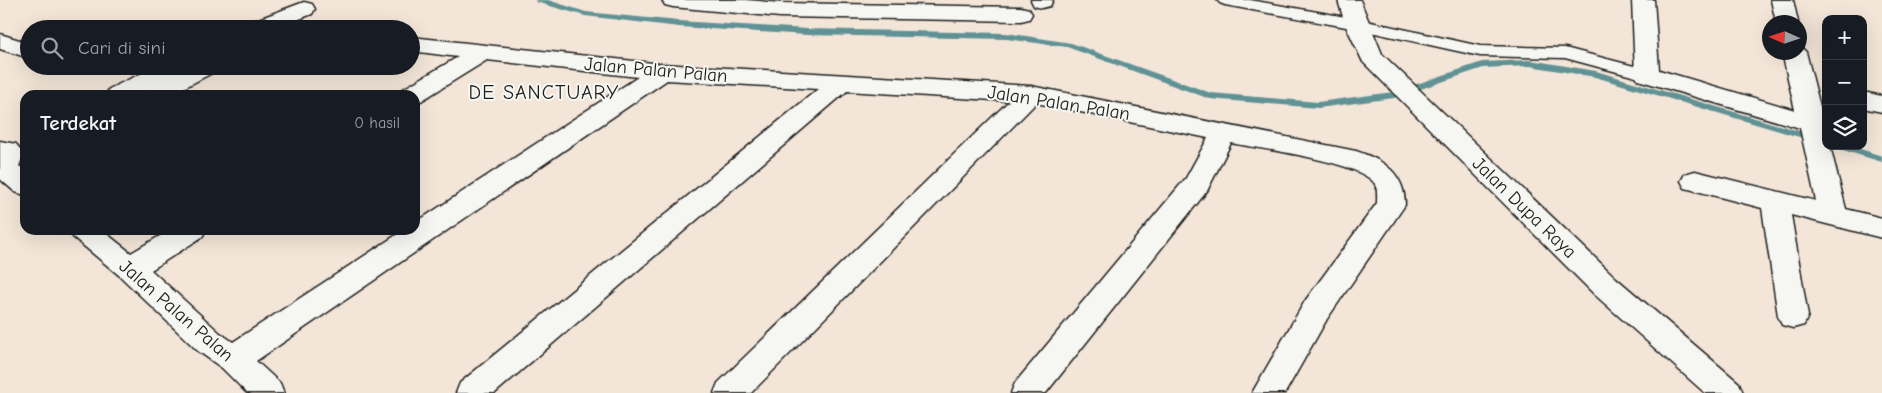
<!DOCTYPE html>
<html lang="id">
<meta charset="utf-8">
<style>
body{margin:0;font-family:"Comic Neue",sans-serif;background:#20242c;color:#f1f3f6}
.controls{position:absolute;right:15px;top:15px;display:grid;overflow:hidden;border-radius:10px;box-shadow:0 5px 20px #0002}
.controls button{width:45px;height:45px;display:grid;place-items:center;padding:0;border:0;border-bottom:1px solid #363941;background:#171b24;color:#f1f3f6;font:25px sans-serif}
.compass{position:absolute;left:1762px;top:15px;width:45px;height:45px;border-radius:50%;background:#171b24;box-shadow:0 5px 20px #0002;rotate:273deg}
.list{margin:0;padding:0;list-style:none}
h2{display:flex;justify-content:space-between;align-items:center;height:65px;margin:0;padding:0 20px;font-size:21px}
h2 small{font-size:16px;font-weight:400;color:#9ea1a6}
.icon{flex:none;width:28px;height:28px;fill:none;stroke:currentColor;stroke-width:2;stroke-linecap:round;stroke-linejoin:round}
.map{position:relative;flex:none;width:1882px;height:393px;overflow:hidden}
.search{position:absolute;background:#171b24;box-shadow:0 5px 20px #0002;left:20px;top:20px;width:400px;height:55px;display:flex;align-items:center;gap:12px;box-sizing:border-box;padding:0 18px;border-radius:28px;color:#9ea1a6;font-size:19px}
.panel{position:absolute;background:#171b24;box-shadow:0 5px 20px #0002;left:20px;top:90px;width:400px;height:145px;border-radius:15px}
.map>svg:first-child{display:block}
</style>
<div class="map">
<svg width="1882" height="393" viewBox="0 0 1882 393">
<rect width="100%" height="100%" fill="#f3e6d8"/>
<filter id="ink" filterUnits="userSpaceOnUse"><feTurbulence type="fractalNoise" baseFrequency=".02" numOctaves="2"/><feDisplacementMap in="SourceGraphic" scale="10" xChannelSelector="R" yChannelSelector="G"/><feConvolveMatrix kernelMatrix="1 2 1 2 8 2 1 2 1" color-interpolation-filters="sRGB"/></filter>
<g filter="url(#ink)">
<g fill="none" stroke-linecap="round" stroke-linejoin="round">
<g fill="#619295" fill-rule="evenodd">
<path d="M535,0H548L586,12L679,21L807,29L1006,33L1071,43L1211,93L1318,102L1393,92L1482,62L1530,60L1596,71L1816,136L1818,138L1813,141L1595,77L1530,66L1483,68L1394,98L1318,108L1210,99L1067,47L1006,39L807,35L679,27L585,16L536,2Z"/>
<path d="M1834,146H1851L1882,156V162L1836,148Z"/>
</g>
<g stroke="#1c1c1c" stroke-width="3">
<path id="lane" d="M1217,0H1250L1357,19L1480,46L1565,48L1653,71L1655,75L1653,79L1647,80L1565,58L1480,56L1357,29L1225,5L1220,3Z"/>
</g>
<g stroke="#1c1c1c" stroke-width="3">
<g id="street">
<path d="M662,0H746L780,3L1021,7L1029,9L1032,14L1029,19L1021,21L780,17L673,7L665,5Z"/>
<path d="M1031,0H1053L1050,6L1042,8L1034,6Z"/>
<path d="M1338,0H1360L1382,54L1616,278L1739,383L1743,393H1705L1594,294L1363,62L1345,24Z"/>
<path d="M1632,0H1654L1659,70L1795,110L1782,52H1800V46L1806,52L1826,130V146H1830L1846,209L1882,218V238L1791,215L1808,316L1804,325L1793,328L1782,325L1778,316L1762,208L1685,188L1681,181L1685,174L1695,171L1816,201L1800,128L1638,80L1635,75Z"/>
<path d="M1771,0H1793L1798,22H1776Z"/>
<path d="M304,2L312,4L315,9L312,14L274,29H242L245,24Z"/>
<path d="M0,34L29,43V58L0,49Z"/>
<path d="M411,37L662,64L1031,86L1356,151C1384,160 1405,174 1405,205L1327,319L1285,393H1252L1305,301L1377,203C1377,197 1378,190 1375,184C1360,161 1260,149 1231,143L1207,191L1046,393H1011L1015,383L1186,178L1208,138L1036,103L751,393H714L718,383L1009,101L847,91L495,393H456L460,383L818,89L667,80L256,361L280,383L284,393H247L222,368L198,351L120,276L73,237L69,230H102L131,253L170,230H206L202,237L151,270L220,333L233,342L404,230H415V223L638,77L487,60L421,101L415,102V95H400L403,89L458,57L411,51Z"/>
<path d="M157,66H219L216,71L170,95H152L149,90L138,95H106L109,89Z"/>
<path d="M1863,92L1882,96V112L1863,108Z"/>
<path d="M0,141L16,144L24,154L19,166L25,170V195L15,192L0,179Z"/>
</g>
</g>
<use href="#lane" fill="#f6f6f2" fill-rule="evenodd"/>
<use href="#street" fill="#f6f6f2" fill-rule="evenodd"/>
</g>
</g>
<g text-anchor="middle" stroke-width="4" stroke-linejoin="round" paint-order="stroke">
<g font-size="19" fill="#1c1c1c" stroke="#f6f6f2">
<text transform="translate(656 69) rotate(5)" y="7">Jalan Palan Palan</text>
<text transform="translate(1059 102) rotate(9)" y="7">Jalan Palan Palan</text>
<text transform="translate(1525 207) rotate(44)" y="7">Jalan Dupa Raya</text>
<text transform="translate(177 310) rotate(41)" y="7">Jalan Palan Palan</text>
</g>
<g font-size="20" letter-spacing="1" fill="#1c1c1c" stroke="#f6f6f2">
<text x="544" y="99">DE SANCTUARY</text>
</g>
</g>
</svg>
<div class="controls">
<button>+</button>
<button>−</button>
<button><svg class="icon" aria-label="layers" viewBox="0 0 24 24"><path d="M12 4l9 5-9 5-9-5zM3 14l9 5 9-5"/></svg></button>
</div>
<svg class="compass" viewBox="-18 -18 36 36"><path d="M0-13l5 13h-10z" fill="#e53935"/><path d="M0 13l5-13h-10z" fill="#9ea1a6"/></svg>
<div class="search"><svg class="icon" aria-label="search" viewBox="0 0 24 24"><circle cx="10" cy="10" r="6"/><path d="M15 15l6 6"/></svg>Cari di sini</div>
<section class="panel">
<h2>Terdekat<small>0 hasil</small></h2>
<ul class="list">
</ul>
</section>
</div>
